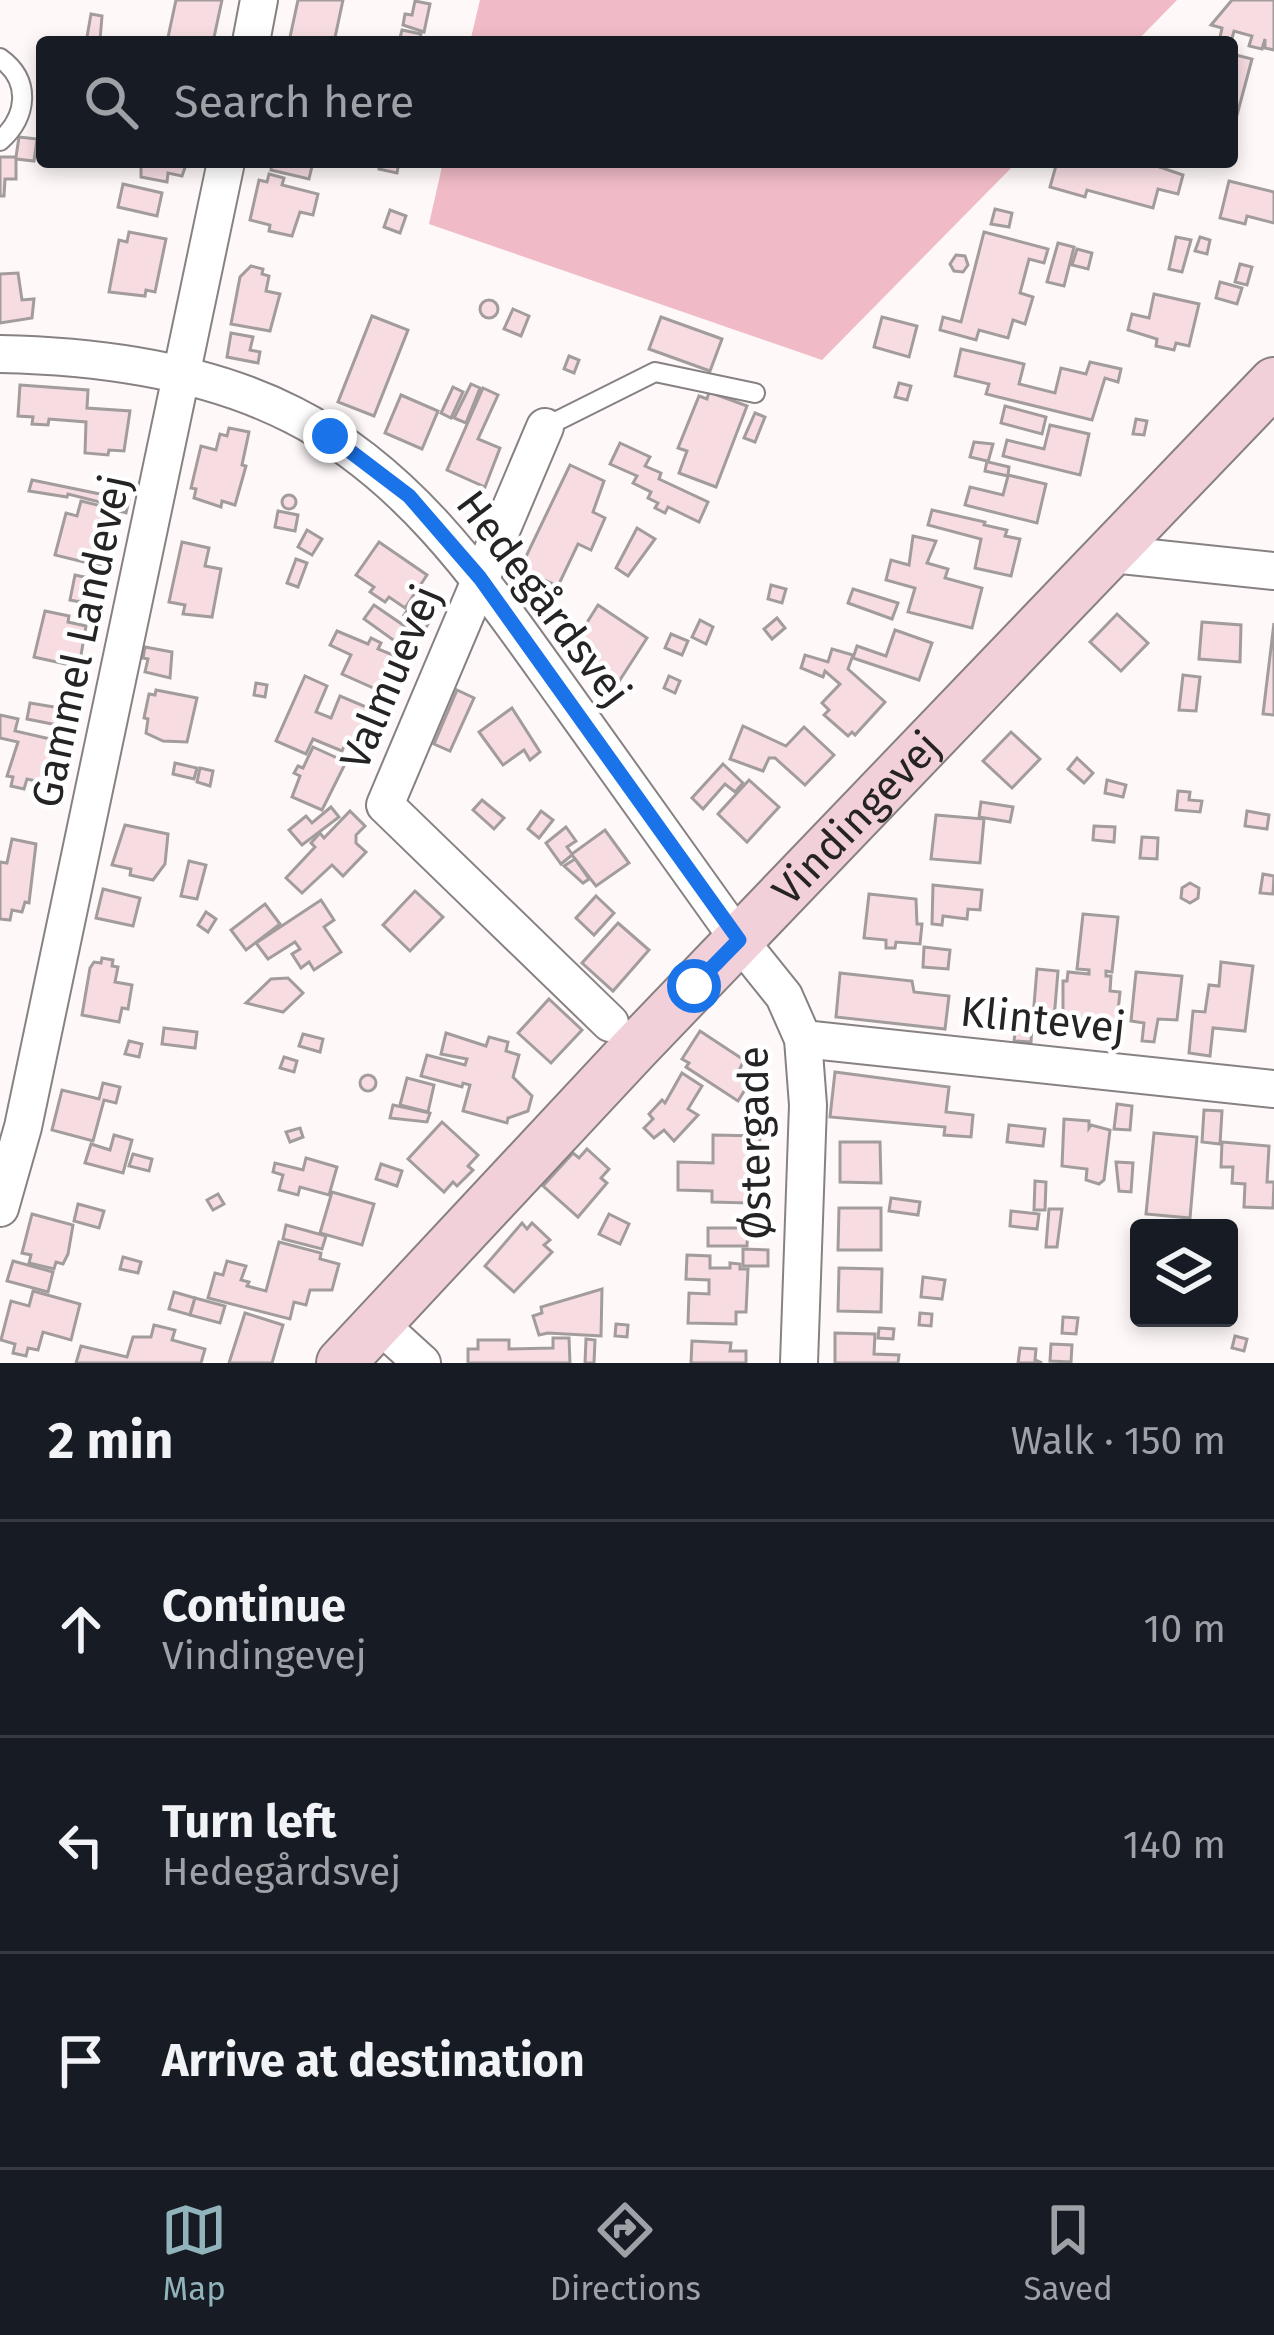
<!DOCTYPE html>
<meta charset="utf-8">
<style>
body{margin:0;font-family:"Fira Sans",sans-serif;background:#20242c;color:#f1f3f6}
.controls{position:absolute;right:36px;bottom:36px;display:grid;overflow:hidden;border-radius:12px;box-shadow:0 6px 18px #0003}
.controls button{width:108px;height:108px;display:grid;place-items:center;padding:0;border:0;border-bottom:3px solid #363941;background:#171b24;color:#f1f3f6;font:60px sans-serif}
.stop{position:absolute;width:36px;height:36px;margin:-27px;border:9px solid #1a73e8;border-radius:50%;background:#fff}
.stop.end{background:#1a73e8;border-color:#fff;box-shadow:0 3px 12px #0008}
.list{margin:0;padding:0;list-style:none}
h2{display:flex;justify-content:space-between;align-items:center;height:156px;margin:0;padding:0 48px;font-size:51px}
h2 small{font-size:39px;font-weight:400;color:#9ea1a6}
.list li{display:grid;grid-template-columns:78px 1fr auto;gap:36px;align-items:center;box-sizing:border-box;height:216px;padding:0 48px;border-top:3px solid #363941}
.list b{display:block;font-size:45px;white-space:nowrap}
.list p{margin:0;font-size:39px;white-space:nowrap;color:#9ea1a6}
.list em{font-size:39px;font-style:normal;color:#9ea1a6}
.icon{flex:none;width:66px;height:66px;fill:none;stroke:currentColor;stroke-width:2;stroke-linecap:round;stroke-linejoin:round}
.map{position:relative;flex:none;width:1274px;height:1363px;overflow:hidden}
.search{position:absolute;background:#171b24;box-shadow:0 6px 18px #0003;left:36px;right:36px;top:36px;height:132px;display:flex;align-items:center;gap:30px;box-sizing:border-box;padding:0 42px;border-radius:12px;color:#9ea1a6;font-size:45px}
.sheet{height:804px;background:#171b24}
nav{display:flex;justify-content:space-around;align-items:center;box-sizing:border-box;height:168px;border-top:3px solid #363941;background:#171b24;font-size:33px;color:#9ea1a6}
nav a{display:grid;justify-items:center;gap:6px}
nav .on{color:#91b3bb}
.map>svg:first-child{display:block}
</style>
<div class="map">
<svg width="1274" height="1363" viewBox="0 0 1274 1363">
<rect width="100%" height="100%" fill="#fef8f9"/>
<g fill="#f0bbc7">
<path d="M480,0H1177L1136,42H470Z"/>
<path d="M443,162H1017L822,360L429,224Z"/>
</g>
<g fill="#f7dde2" stroke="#a29c9d" stroke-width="3">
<path d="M176,0H222L213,42H167Z"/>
<path d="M298,0H343L334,42H289Z"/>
<path d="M1232,0H1274V50L1265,48V39L1262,49L1249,46L1252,36L1234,31L1231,42H1219L1222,28L1211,25Z"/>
<path d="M415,1L430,4L424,32L403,25L405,14L412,15Z"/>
<path d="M91,14L102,16L100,40L87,37Z"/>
<path d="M402,30L421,34L419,42H399Z"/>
<path d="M1232,54L1252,59L1233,130H1232Z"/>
<path d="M19,137L37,139L34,161L16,159V179H5L4,196H0V157H16Z"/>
<path d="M141,162H187L182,176L168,173L167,182L141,177Z"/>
<path d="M272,162H313L309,179L271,170Z"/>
<path d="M380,162H399L397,173L379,169Z"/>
<path d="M1057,162H1145L1183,175L1178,194L1158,189L1153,208L1087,190L1085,197L1050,187Z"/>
<path d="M269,174L284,178L282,185L318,194L313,215L300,212L292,236L269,231L270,225L250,220L259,180L267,182Z"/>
<path d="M1229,181L1274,192V223L1247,216L1245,224L1220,218Z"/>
<path d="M123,184L162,193L157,216L118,207Z"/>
<path d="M995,209L1012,213L1009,227L991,224Z"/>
<path d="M390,210L406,216L400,233L384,227Z"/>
<path d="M129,232L166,239L155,292L146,290L145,296L109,292L119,240L127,242Z"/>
<path d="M984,232L1048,249L1044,263L1029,259L1020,293L1033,297L1025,324L1013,320L1008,338L979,330L976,340L940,330L943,317L961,322Z"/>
<path d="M1176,237L1191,240L1182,272L1169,269Z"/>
<path d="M1200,237L1210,240L1207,254L1195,251Z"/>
<path d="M1058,243L1074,247L1064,286L1047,282Z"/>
<path d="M1077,249L1092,253L1088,269L1072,265Z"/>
<path d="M956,255L965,256L968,265L963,272L954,271L950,264Z"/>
<path d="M1240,264L1252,267L1247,285L1235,282Z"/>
<path d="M251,266L263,269L262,274L269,276L266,291L280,294L270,331L231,324L240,277Z"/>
<path d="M18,273L22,300L34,299L32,318L0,323V274Z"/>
<path d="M1220,282L1242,288L1237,304L1216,298Z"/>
<path d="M1154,294L1199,304L1189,346L1176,343L1174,350L1156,346L1157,339L1128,330L1132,314L1149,318Z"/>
<circle cx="489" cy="309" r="9"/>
<path d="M513,309L529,316L521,336L504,329Z"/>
<path d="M372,316L408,330L374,416L338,402Z"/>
<path d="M661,317L722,339L710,371L649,349Z"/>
<path d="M882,317L917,326L909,357L874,347Z"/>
<path d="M231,333L253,337L250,350L260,352L258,363L227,357Z"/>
<path d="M961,349L1024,364L1019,384L1055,393L1061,368L1086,374L1090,362L1121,369L1118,382L1105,378L1092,420L986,394L989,384L955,376Z"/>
<path d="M569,356L579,360L574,373L564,369Z"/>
<path d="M899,383L911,386L907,400L895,397Z"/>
<path d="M471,384L480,388L466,423L454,418Z"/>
<path d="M20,385L88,390L87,408L130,411L124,451L109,450L108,455L85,453L86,422L49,419L48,425L32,424L33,417L18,416Z"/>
<path d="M453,387L463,392L451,418L441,413Z"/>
<path d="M483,388L498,395L478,439L500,448L485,487L447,470Z"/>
<path d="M709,392L747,406L716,487L679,473L687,451L678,448L699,396L707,399Z"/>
<path d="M401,395L438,411L422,449L385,433Z"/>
<path d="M1005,406L1046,417L1042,434L1001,423Z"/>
<path d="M755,413L765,417L755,442L744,438Z"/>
<path d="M1136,419L1147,421L1144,435L1133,434Z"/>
<path d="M1050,425L1089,434L1080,475L1003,456L1007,440L1044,449Z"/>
<path d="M229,428L249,432L242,465L246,466L235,505L222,501L221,507L194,498L196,489L191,488L201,446L216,450L220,434L227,436Z"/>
<path d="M974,442L993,444L988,462L1009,467L1008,475L1046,484L1037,523L965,505L970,487L1003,495L1008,476L985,471L987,461L970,457Z"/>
<path d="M620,443L650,457L645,466L661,473L659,479L708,502L699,522L668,507L665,513L655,508L658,503L648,498L651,492L633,483L637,476L610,464Z"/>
<path d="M570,465L604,481L593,512L605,518L591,550L578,544L558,586L520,569Z"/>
<path d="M32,480L129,500L126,513L115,510L116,506L68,494L67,497L29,491Z"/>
<circle cx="289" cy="502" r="7"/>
<path d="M81,501L114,509L100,566L55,555L66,513L77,516Z"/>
<path d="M932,510L985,522L984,525L1007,530L1005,536L1020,539L1011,576L975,568L981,539L928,525Z"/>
<path d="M278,511L298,515L295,531L275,527Z"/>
<path d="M637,528L655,539L628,576L616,568Z"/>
<path d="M307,530L322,539L312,555L298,547Z"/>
<path d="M913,536L936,541L927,563L948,569L945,578L982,588L972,628L908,612L915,588L886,580L891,560L909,565Z"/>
<path d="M182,542L209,548L205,566L221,569L212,617L183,614L185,605L169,602Z"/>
<path d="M379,542L427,575L405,608L389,597L385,602L370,592L374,587L356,575Z"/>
<path d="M296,559L307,563L298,587L287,583Z"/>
<path d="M75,575L107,582L101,606L70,600Z"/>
<path d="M771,585L786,589L782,603L768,599Z"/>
<path d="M853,589L898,603L892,619L848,603Z"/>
<path d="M428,596L441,604L425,629L404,615L414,600L422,605Z"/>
<path d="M374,605L406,627L396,642L364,619Z"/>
<path d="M598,605L647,638L618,683L569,651Z"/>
<path d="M45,611L69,616L68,622L86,626L79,667L34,657Z"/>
<path d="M1117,614L1148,643L1121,671L1090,642Z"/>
<path d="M777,618L785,628L772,639L764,629Z"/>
<path d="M700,620L713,627L706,644L692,637Z"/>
<path d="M1202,622L1241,625L1240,662L1199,659Z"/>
<path d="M1274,623V715L1263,714Z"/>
<path d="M895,630L932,643L919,680L853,658L857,646L886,656Z"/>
<path d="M337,631L368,644L371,638L381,643L378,649L393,655L378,690L342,674L351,655L330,645Z"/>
<path d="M671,634L688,641L682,655L665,648Z"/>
<path d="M145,647L172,652L170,678L145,672L148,659L143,658Z"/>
<path d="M832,649L853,655L848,669L885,702L855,735L852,732L848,736L824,715L829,710L822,703L840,684L825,671L823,677L801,668L805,655L828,662Z"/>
<path d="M1183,675L1200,677L1196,711L1179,710Z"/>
<path d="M305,676L327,686L316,712L331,718L340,696L371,709L356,744L347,740L342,751L313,739L306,754L276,741Z"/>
<path d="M669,676L680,681L675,693L664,688Z"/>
<path d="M256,683L267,685L265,697L254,695Z"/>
<path d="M156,690L197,698L187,742L163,741L146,733L148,719L144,718L149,694L155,695Z"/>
<path d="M457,690L474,698L450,751L434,744Z"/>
<path d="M30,703L60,708L57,725L27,719Z"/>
<path d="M512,708L540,752L530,760L524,750L503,765L479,732Z"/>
<path d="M0,715L18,719L15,731L63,742L53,785L27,779L24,789L11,786L13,777L7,776L18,742L0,738Z"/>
<path d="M743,726L786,746L804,727L834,755L805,785L775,758H769L763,771L730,759Z"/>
<path d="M1011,732L1040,759L1012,788L983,761Z"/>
<path d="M313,747L346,762L322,810L292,797L300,776L294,773L298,766L303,768Z"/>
<path d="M1077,758L1093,773L1084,783L1068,769Z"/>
<path d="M175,763L197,768L194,779L173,774Z"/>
<path d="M723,764L743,783L735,792L725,784L703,809L692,798Z"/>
<path d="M200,768L213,771L210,786L197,782Z"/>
<path d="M749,780L779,807L747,842L718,814Z"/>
<path d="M1107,780L1126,785L1123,797L1105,793Z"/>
<path d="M1178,791L1190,792L1189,800L1202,801L1200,812L1176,810Z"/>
<path d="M482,800L504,818L494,829L473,810Z"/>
<path d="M981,802L1013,807L1010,822L979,817Z"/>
<path d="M331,807L339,817L302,845L289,830L306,816L312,823Z"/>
<path d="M350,811L365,826L356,835V843L366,852L343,876L332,865L302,893L286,878L315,847L311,843L320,833L324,838Z"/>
<path d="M541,811L553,820L539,838L528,829Z"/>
<path d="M1247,811L1269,815L1267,829L1245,826Z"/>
<path d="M936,815L984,819L980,863L931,859Z"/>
<path d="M125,825L168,834L165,864L153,880L130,875L131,869L112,865Z"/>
<path d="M1094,826L1115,827L1114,842L1093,840Z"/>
<path d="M566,827L576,841L567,847L572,854L605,830L629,863L596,886L572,855L561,864L546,843Z"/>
<path d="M1142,837L1158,838L1157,859L1140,858Z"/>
<path d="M12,839L36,844L29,903L25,902L22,912L12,910L10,920L0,919V862L7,863Z"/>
<path d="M575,859L589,879L583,883L564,866Z"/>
<path d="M189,861L206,865L197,899L181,896Z"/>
<path d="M1263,874L1274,876L1273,894L1260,893Z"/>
<path d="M1190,883L1199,888L1198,898L1190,903L1181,898L1182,888Z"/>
<path d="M933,885L982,890L980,910L968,909L967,919L943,916L942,925L932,924Z"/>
<path d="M103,889L140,898L133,926L96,918Z"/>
<path d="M415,891L443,917L410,951L383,925Z"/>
<path d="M869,894L916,899L917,924H922L920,944L896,942L895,948H886V940L864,938Z"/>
<path d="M596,896L614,913L594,935L576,918Z"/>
<path d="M321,900L334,920L324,927L341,952L314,970L309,962L301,968L292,954L300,949L295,942L268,959L256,943Z"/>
<path d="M265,904L280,924L246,950L231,930Z"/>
<path d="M206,912L216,919L208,932L198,925Z"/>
<path d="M1083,914L1118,917L1112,972L1106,971V976H1111L1110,991L1120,992L1117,1021L1107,1020L1106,1024L1063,1020V981H1067L1068,972L1089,974V970L1077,969Z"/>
<path d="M618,923L649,950L613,991L582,963Z"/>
<path d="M924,947L950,950L948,969L923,967Z"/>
<path d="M102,958L113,960L112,966L118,967L115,982L132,985L128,1009L122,1008L119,1022L82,1015L90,968L94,962L101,963Z"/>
<path d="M1221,962L1253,966L1245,1031L1213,1028L1210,1056L1189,1053L1193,1011L1205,1012L1209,985L1219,986Z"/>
<path d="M1037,969L1058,971L1054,1019L1033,1017Z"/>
<path d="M1136,972L1182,976L1177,1020L1158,1019L1154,1042L1142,1041L1144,1023L1131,1021Z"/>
<path d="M840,973L912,981L914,992L949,996L945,1029L836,1017Z"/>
<path d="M288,978L303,993L283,1012L246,1003L271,979Z"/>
<path d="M549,999L582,1030L551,1063L518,1033Z"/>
<path d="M1016,1025L1032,1027L1031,1042L1014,1041Z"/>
<path d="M164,1028L197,1032L195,1048L162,1044Z"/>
<path d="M700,1031L744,1060L736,1077L748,1085L738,1101L686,1067L689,1063L682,1059Z"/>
<path d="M446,1033L486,1046L489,1037L508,1042L506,1051L519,1055L513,1077L532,1096L528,1111L508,1118L507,1123L463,1111L470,1085L463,1083L462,1087L421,1076L427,1055L465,1065L467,1059L441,1054Z"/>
<path d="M303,1034L323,1039L320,1052L299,1046Z"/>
<path d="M129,1041L142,1044L139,1057L125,1054Z"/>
<path d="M284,1057L297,1061L294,1072L280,1068Z"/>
<path d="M835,1072L949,1087L946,1112L973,1115L971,1137L944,1135L945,1127L830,1117Z"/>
<path d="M682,1073L702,1086L688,1109L698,1115L674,1141L664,1130L654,1138L644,1128L653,1119L649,1114L662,1100L665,1103Z"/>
<circle cx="368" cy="1083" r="8"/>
<path d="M407,1078L434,1085L428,1112L400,1105Z"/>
<path d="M103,1083L120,1087L116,1103L104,1100L93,1141L52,1130L62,1090L99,1099Z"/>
<path d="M752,1096H764L763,1115H751Z"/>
<path d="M1117,1104L1132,1106L1130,1130L1114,1129Z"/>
<path d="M393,1105L430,1113L427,1122L390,1118Z"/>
<path d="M1204,1110L1222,1111L1220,1144L1202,1142Z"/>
<path d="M1064,1119L1089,1121V1128L1091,1125L1110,1130L1104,1180L1099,1184L1086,1180L1087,1169L1062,1166Z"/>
<path d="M442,1122L478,1155L468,1166L473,1170L457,1186L453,1182L444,1192L408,1159Z"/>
<path d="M1009,1125L1045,1129L1043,1146L1007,1142Z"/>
<path d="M300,1128L303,1137L290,1142L286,1132Z"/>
<path d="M1154,1133L1197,1137L1190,1218L1146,1214Z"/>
<path d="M114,1135L132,1140L123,1173L85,1163L91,1144L110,1150Z"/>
<path d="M713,1135L760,1136L759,1162L749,1161L748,1203L712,1202V1191L678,1190V1162L713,1163Z"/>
<path d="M840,1142H880L881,1183L840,1182Z"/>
<path d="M1222,1142L1269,1146L1267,1182H1274L1273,1208L1244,1207L1245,1184L1232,1183L1233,1167H1221Z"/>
<path d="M587,1149L609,1169L601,1178L607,1183L578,1217L543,1186L573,1153L579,1158Z"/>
<path d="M133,1154L152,1159L149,1171L129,1166Z"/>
<path d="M306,1158L337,1167L329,1195L300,1187L298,1195L279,1190L283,1175L273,1172L275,1163L303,1170Z"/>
<path d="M1116,1162L1133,1163L1131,1192L1119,1191Z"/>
<path d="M381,1164L402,1171L397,1186L376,1179Z"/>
<path d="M1035,1181L1046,1182L1045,1210H1034Z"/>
<path d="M332,1192L374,1204L362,1245L320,1233Z"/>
<path d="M218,1194L224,1204L213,1210L207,1200Z"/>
<path d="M891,1198L920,1202L918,1215L889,1211Z"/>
<path d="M78,1204L104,1211L99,1228L74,1221Z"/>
<path d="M839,1208H881V1250H838Z"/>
<path d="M1049,1209H1062L1057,1247H1046Z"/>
<path d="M1011,1211L1039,1214L1037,1229L1010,1226Z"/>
<path d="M32,1214L73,1225L68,1254L63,1264L56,1262L54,1269L29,1263L31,1255L22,1253Z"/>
<path d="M609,1214L629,1224L620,1244L599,1234Z"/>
<path d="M522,1223L527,1229L532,1223L550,1240L544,1245L552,1252L514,1292L485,1266Z"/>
<path d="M286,1225L326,1236L322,1249L283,1239Z"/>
<path d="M708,1228H748L747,1246H708Z"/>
<path d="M279,1242L321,1253L320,1259L339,1264L332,1290H310L306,1305L294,1302L290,1319L208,1298L215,1273L223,1275L227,1261L246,1266L241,1280L249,1282L247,1286L266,1291Z"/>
<path d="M743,1249L768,1250V1266H743Z"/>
<path d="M687,1255L710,1256V1268H730V1263L740,1264V1269H748L746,1312H736V1324L688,1323L689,1293L709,1294V1280L686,1279Z"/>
<path d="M123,1257L141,1262L138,1273L120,1269Z"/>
<path d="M13,1261L53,1272L48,1292L7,1281Z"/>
<path d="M839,1268L882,1269L881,1312L838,1311Z"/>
<path d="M923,1277L945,1280L942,1299L921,1297Z"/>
<path d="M602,1289L601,1336L548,1333L539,1335L533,1316L542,1313L541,1307Z"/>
<path d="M33,1291L80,1304L71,1340L43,1332L38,1350L28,1348L26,1356L13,1353L15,1344L1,1340L11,1301L29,1306Z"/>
<path d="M174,1292L195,1298L190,1315L169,1309Z"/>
<path d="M195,1298L225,1306L220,1323L190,1315Z"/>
<path d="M245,1313L283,1325L272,1363H229Z"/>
<path d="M920,1313L932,1314L931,1326L919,1325Z"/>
<path d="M1063,1317L1078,1318L1076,1334L1062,1333Z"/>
<path d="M616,1324L628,1325L627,1337L615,1336Z"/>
<path d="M154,1325L175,1330L172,1340L205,1349L201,1363H76L81,1346L127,1357L133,1337H151Z"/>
<path d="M879,1328L894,1329L893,1339L878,1338Z"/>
<path d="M835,1333L875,1334L874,1354L899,1355L898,1363H835Z"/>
<path d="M1235,1336L1247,1339L1244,1351L1232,1348Z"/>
<path d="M553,1338H569L570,1363H468V1349H478V1340H509V1349L553,1348Z"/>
<path d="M586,1339L595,1340L594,1363H585Z"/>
<path d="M692,1341L731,1343L730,1351H746V1363H691Z"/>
<path d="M1051,1344L1072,1345L1071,1362L1050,1361Z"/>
<path d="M1020,1348L1036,1349L1035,1360L1042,1363H1018Z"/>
</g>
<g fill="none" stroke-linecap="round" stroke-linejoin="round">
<g stroke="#878183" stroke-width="22">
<g id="lane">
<path d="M0,58C32,81 27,117 0,141"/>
<path d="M545,427L655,372L755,393"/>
</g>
</g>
<g stroke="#878183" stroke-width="40">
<g id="street">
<path d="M251,42L259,0"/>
<path d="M0,354C98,356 205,370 293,415C416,477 491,594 569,702C625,781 682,860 739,940L784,996L803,1039L808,1105L799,1363"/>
<path d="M545,427L385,805L610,1023"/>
<path d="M1112,554L1274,571"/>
<path d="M803,1039L1274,1089"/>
<path d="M0,1208L23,1127L226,162"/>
<path d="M379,1324L422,1363"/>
</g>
</g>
<g stroke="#878183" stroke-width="52">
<g id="secondary">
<path id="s1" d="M341,1363L635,1048L1274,382"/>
</g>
</g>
<use href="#lane" stroke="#fff" stroke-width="18"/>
<use href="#street" stroke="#fff" stroke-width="36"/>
<use href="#secondary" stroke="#f2d0da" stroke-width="48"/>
</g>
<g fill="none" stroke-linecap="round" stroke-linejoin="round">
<path stroke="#1a73e8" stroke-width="15" d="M330,436L409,496L480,578L739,940L694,986"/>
</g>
<g text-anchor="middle" stroke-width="9" stroke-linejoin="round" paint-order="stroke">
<g font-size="42" fill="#252323" stroke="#fff">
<text transform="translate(544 598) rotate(53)" y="15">Hedegårdsvej</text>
<text transform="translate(80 641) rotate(-78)" y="15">Gammel Landevej</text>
<text transform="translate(390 677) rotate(-67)" y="15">Valmuevej</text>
<text dy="15" stroke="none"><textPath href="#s1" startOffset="750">Vindingevej</textPath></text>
<text transform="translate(1043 1019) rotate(6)" y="15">Klintevej</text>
<text transform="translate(754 1143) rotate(-91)" y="15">Østergade</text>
</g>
</g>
</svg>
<div class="controls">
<button><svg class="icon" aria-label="layers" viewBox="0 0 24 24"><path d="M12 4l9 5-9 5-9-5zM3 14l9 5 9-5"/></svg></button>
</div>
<div class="stop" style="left:694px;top:986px"></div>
<div class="stop end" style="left:330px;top:436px"></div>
<div class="search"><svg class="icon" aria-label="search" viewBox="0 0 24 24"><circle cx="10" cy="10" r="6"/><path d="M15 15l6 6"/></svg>Search here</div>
</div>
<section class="sheet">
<h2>2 min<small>Walk · 150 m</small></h2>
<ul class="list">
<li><svg class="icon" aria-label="ahead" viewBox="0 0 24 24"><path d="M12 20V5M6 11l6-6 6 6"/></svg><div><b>Continue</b><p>Vindingevej</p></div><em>10 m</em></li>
<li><svg class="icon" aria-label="left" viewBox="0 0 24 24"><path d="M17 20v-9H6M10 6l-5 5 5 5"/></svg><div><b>Turn left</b><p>Hedegårdsvej</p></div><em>140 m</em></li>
<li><svg class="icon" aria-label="arrive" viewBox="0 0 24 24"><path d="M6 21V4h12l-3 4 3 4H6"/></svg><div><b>Arrive at destination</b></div></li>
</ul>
</section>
<nav>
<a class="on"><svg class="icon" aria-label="map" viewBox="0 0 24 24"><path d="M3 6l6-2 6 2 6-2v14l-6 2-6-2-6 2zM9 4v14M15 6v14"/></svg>Map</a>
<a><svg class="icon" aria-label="directions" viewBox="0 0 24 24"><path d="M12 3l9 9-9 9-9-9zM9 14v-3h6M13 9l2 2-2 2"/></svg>Directions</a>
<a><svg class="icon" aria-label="saved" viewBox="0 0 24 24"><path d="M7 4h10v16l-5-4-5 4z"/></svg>Saved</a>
</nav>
